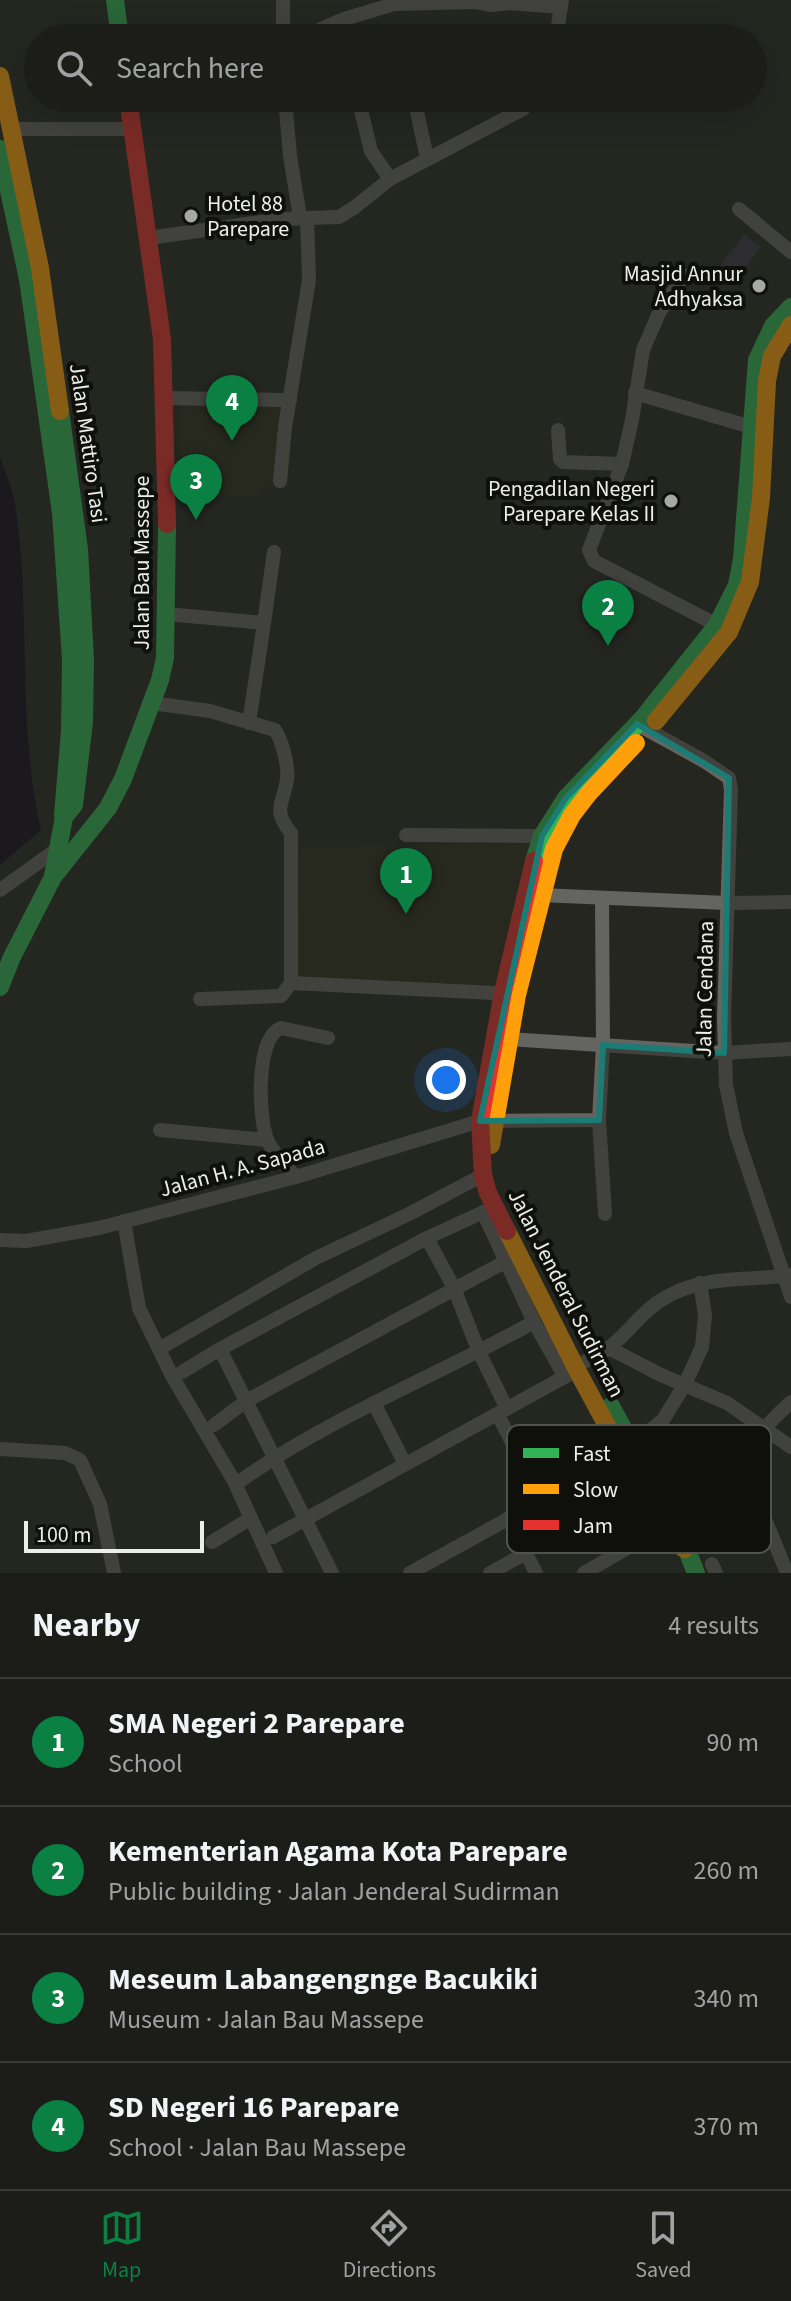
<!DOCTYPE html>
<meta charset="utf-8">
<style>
body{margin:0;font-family:"Source Sans 3",sans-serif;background:#292925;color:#f1f3f6}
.scale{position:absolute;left:24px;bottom:20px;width:180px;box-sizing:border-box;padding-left:8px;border:4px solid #eceee7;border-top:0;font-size:22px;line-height:28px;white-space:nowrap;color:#eceee7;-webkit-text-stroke:6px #0f100c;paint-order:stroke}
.you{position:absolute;left:446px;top:1080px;width:28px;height:28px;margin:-20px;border:6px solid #fff;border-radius:50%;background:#1a73e8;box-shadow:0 0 0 12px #1a73e833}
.badge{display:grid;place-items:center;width:52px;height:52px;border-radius:50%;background:#0b8043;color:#fff;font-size:26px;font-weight:700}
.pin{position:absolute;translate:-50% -66px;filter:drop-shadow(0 2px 4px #0008)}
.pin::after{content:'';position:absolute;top:42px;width:28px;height:24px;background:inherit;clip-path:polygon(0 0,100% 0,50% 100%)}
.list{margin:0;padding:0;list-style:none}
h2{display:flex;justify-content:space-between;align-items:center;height:104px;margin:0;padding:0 32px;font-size:34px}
h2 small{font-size:26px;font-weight:400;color:#a0a1a2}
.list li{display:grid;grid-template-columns:52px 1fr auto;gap:24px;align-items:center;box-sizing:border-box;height:128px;padding:0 32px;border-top:2px solid #3a3a37}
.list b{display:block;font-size:30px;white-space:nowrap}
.list p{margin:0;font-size:26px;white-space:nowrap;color:#a0a1a2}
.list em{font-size:26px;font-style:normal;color:#a0a1a2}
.icon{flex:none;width:44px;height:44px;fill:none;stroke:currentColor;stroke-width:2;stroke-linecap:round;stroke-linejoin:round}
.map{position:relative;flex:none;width:791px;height:1573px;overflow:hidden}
.search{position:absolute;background:#1c1c18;box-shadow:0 8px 32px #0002;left:24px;right:24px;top:24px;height:88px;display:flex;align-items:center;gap:20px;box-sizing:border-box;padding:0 28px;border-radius:44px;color:#a0a1a2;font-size:30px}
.sheet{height:616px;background:#1c1c18}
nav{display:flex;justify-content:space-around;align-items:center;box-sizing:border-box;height:112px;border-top:2px solid #3a3a37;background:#1c1c18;font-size:22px;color:#a0a1a2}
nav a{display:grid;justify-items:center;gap:4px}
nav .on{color:#0b8043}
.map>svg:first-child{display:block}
</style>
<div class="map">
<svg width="791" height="1573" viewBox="0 0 791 1573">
<rect width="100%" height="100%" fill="#252620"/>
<g fill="#2a2d1e">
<path d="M181,403H286L276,479L260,496L182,495Z"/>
<path d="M529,843L499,987L296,980L300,847Z"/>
</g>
<path fill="#393443" d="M744,234L761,247L738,278L721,265Z"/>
<path fill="#120a1c" d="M0,457C6,474 14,493 16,510C31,616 17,726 41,830L0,865Z"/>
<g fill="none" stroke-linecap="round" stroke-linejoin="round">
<g stroke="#646561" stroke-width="14">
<path d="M283,0V38"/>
<path d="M284,38L319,30L344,19L394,4L475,2L492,5L509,3L561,7"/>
<path d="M556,38L562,0"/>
<path d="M285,98L290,156L300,217"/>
<path d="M358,98L371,151L390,179"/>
<path d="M414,98L427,158"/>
<path d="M11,129H132"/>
<path d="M739,209L791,252"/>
<path d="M149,238L281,219L339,217L355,207L390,179L523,109L534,98"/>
<path d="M684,275L659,313L643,350L632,420L622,464L589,550L594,561L717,625"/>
<path d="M635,393L758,429"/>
<path d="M164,398L290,400"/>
<path d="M558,430L560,459L563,462L622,464"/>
<path d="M280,481L285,427L309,280L307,218"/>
<path d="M167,614L264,623L274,552"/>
<path d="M152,703L210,711L275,730C282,740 289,767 287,779C284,804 271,808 291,833V983L281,996L200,999"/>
<path d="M249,723L264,623"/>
<path d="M637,724L704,761L729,778L731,789L724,1017L726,1085L736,1133L791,1297"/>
<path d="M406,835L542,836"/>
<path d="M0,890L56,850"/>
<path d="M540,895L727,903L791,902"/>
<path d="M291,983L513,994"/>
<path d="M508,1039L724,1053L791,1049"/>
<path d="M599,1120L605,1214"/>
<path d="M160,1130L267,1140"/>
<path d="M296,1177C286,1166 275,1156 268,1142C258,1120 255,1037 281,1028L328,1038"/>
<path d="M124,1221L139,1308L172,1376L234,1481L276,1573"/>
<path d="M427,1238L454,1288L479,1352L507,1409"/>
<path d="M0,1240L26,1241L99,1228L296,1177L480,1121L599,1120L603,1045L602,898"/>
<path d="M534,1322L565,1377"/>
<path d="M609,1348L661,1375L727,1403L791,1447"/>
<path d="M159,1349L316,1258L409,1214L483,1175"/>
<path d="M220,1349L332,1573"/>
<path d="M586,1361C593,1357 601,1354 607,1349C630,1333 640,1311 668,1296C705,1275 750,1281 791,1275"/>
<path d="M182,1372L220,1349L427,1238L490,1209"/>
<path d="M374,1403L405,1464"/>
<path d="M214,1425L246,1401L514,1257"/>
<path d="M633,1444L663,1420L685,1384L702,1347L705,1315L700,1283"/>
<path d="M0,1449L65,1453L80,1460L100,1504L114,1573"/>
<path d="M243,1479C333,1416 438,1375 534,1322L483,1212"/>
<path d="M763,1514L787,1573"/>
<path d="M508,1518L536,1573"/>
<path d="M673,1520C717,1486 750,1439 791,1402"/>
<path d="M273,1537L577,1370"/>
<path d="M212,1542L251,1518"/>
<path d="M712,1564L716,1573"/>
<path d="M410,1573L526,1509L537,1499V1491L498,1415"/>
<path d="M490,1573L526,1553"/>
<path d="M584,1573L662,1528"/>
</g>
<g stroke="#30b455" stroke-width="18">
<path d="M115,0L120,38"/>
<path d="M0,149L28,279L61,513L71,660L70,731L63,815"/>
<path d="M534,861L542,836L566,798L642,719L717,625L737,585L742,559L757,360L773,326L791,307"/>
<path d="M53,876L64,817L74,805L84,722L85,660L79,549L60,411"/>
<path d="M0,987L12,957L53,877L108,808L123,779L160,680L165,658L167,524"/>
<path d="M611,1406L681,1535L696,1573"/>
</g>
<g stroke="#ff9f0a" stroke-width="18">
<path d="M0,76L40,268L60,411"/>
<path d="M656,721L729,632L750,582L761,498L767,381L772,356L791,325"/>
<path d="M491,1145L517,995L554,849L572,815L589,793L636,743"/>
<path d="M507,1231L577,1370L662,1528L670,1540L685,1549"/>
</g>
<g stroke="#e5322d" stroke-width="18">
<path d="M128,98L162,339L167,524"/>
<path d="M507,1231L488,1193L483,1175L480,1121L503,992L534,861"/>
</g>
</g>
<path d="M0 0H791V1573H0ZM637,724L729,778L724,1053L603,1045L599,1120L480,1121L542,836L566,798Z" fill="#252620" fill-opacity=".55" fill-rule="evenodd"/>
<path fill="none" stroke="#1a7c74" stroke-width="6" stroke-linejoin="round" d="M637,724L729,778L724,1053L603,1045L599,1120L480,1121L542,836L566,798Z"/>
<g fill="#a6a8a1" stroke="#0f100c" stroke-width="3">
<circle cx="191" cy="216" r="8"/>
<circle cx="759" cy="286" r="8"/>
<circle cx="671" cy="501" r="8"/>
</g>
<g text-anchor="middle" stroke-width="8" stroke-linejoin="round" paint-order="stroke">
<g font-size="22" fill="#eceee7" stroke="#0f100c" text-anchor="end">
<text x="207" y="211" text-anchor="start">Hotel 88<tspan x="207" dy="25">Parepare</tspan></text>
<text x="743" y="281">Masjid Annur<tspan x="743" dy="25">Adhyaksa</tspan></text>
<text x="655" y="496">Pengadilan Negeri<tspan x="655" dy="25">Parepare Kelas II</tspan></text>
</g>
<g font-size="22" fill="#eceee7" stroke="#0f100c">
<text transform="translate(89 443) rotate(82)" y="8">Jalan Mattiro Tasi</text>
<text transform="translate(141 563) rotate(-90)" y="8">Jalan Bau Massepe</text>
<text transform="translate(704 989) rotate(-89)" y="8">Jalan Cendana</text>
<text transform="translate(242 1167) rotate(-15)" y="8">Jalan H. A. Sapada</text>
<text transform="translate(567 1293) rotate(63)" y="8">Jalan Jenderal Sudirman</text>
</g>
</g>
<rect x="507" y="1425" width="264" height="128" rx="12" fill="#0f100c" stroke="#51534e" stroke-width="2"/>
<rect x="523" y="1448" width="36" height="10" fill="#30b455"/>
<rect x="523" y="1484" width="36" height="10" fill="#ff9f0a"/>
<rect x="523" y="1520" width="36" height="10" fill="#e5322d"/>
<g font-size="22" fill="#eceee7">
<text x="573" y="1461">Fast</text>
<text x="573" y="1497">Slow</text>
<text x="573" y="1533">Jam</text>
</g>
</svg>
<div class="scale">100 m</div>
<div class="you"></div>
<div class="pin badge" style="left:406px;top:914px">1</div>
<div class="pin badge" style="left:608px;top:646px">2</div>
<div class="pin badge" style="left:196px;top:520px">3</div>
<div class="pin badge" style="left:232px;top:441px">4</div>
<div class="search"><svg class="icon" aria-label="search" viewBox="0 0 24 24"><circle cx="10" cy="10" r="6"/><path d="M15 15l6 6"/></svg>Search here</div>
</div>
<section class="sheet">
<h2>Nearby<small>4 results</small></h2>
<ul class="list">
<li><span class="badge">1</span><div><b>SMA Negeri 2 Parepare</b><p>School</p></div><em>90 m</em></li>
<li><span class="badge">2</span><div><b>Kementerian Agama Kota Parepare</b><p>Public building · Jalan Jenderal Sudirman</p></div><em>260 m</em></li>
<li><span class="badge">3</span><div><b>Meseum Labangengnge Bacukiki</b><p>Museum · Jalan Bau Massepe</p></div><em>340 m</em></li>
<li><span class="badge">4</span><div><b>SD Negeri 16 Parepare</b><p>School · Jalan Bau Massepe</p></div><em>370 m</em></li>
</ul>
</section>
<nav>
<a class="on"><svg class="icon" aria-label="map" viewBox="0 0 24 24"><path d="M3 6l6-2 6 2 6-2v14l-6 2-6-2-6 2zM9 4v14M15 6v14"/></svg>Map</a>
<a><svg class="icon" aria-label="directions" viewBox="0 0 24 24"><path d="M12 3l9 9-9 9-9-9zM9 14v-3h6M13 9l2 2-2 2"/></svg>Directions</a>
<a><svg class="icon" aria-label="saved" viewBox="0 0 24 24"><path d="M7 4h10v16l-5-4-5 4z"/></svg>Saved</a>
</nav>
